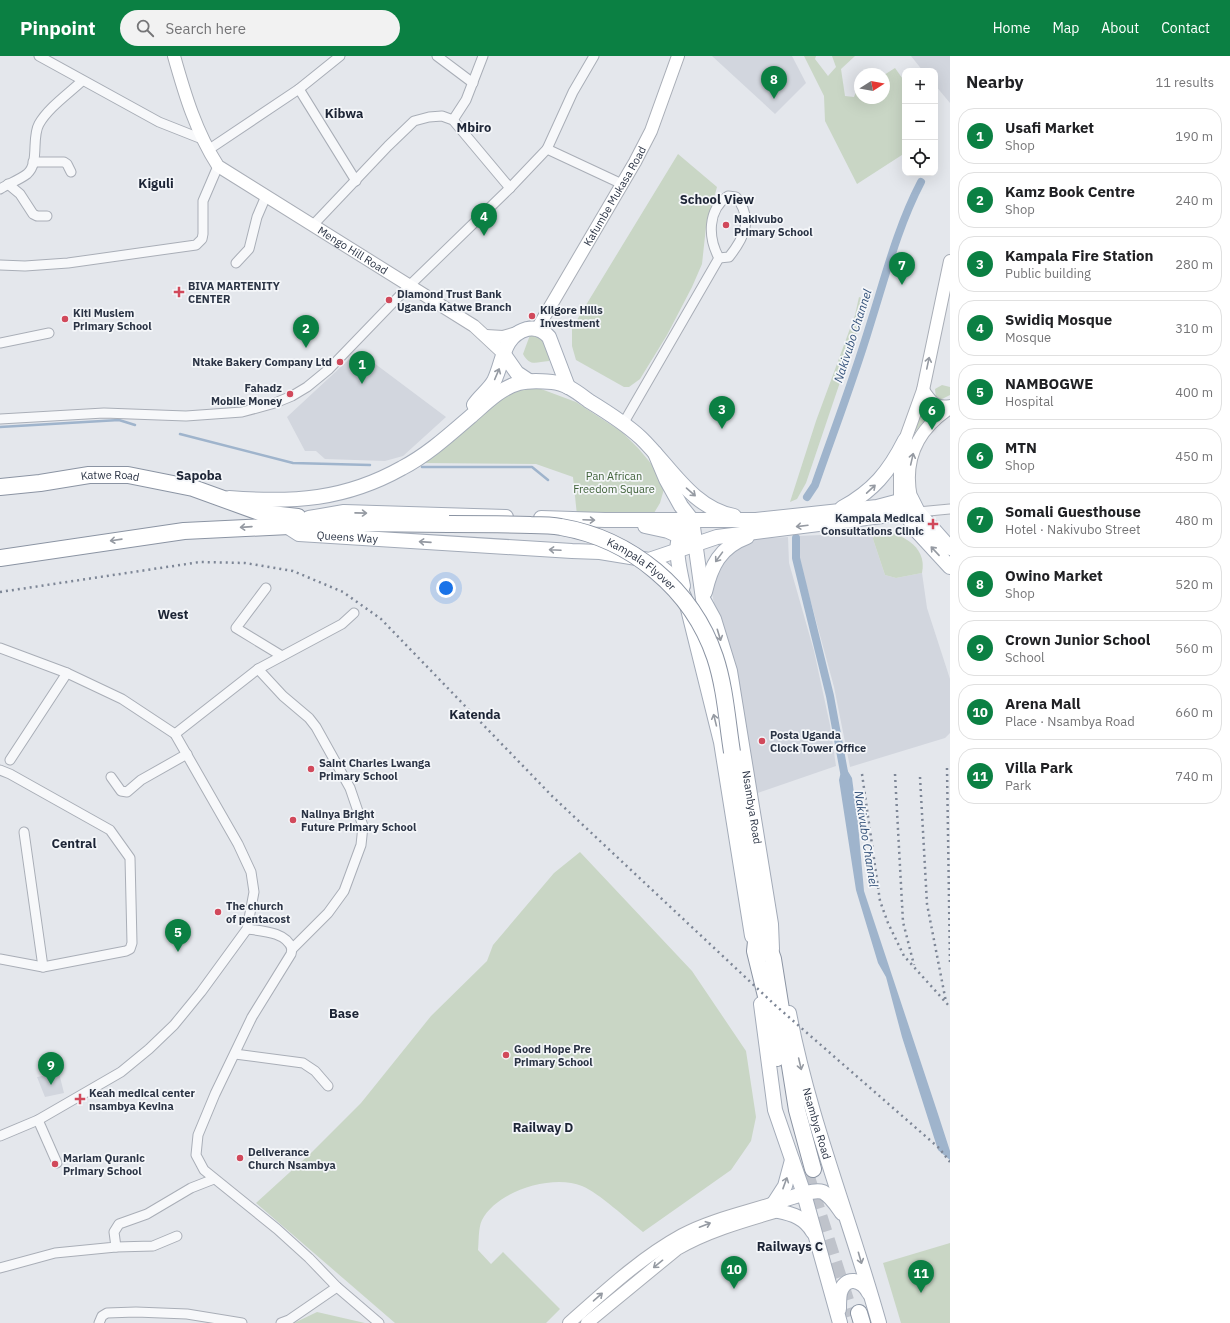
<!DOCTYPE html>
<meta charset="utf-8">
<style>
body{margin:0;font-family:"IBM Plex Sans",sans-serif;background:#f2f2f2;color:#202124}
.controls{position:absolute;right:12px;top:12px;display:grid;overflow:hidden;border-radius:8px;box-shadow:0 4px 16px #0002}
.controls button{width:36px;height:36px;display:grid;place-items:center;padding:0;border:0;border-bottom:1px solid #e0e0e0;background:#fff;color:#202124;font:20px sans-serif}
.compass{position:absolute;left:854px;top:12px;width:36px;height:36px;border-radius:50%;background:#fff;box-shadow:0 4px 16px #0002;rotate:79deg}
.you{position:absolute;left:446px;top:532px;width:14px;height:14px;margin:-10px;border:3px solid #fff;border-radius:50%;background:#1a73e8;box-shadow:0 0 0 6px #1a73e833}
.badge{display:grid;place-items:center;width:26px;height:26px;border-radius:50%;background:#0b8043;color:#fff;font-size:13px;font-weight:700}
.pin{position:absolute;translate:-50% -33px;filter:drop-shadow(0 1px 2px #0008)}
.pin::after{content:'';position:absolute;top:21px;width:14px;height:12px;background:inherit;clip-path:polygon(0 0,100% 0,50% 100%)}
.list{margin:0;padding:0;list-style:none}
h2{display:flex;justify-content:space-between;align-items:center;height:52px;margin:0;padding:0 16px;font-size:17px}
h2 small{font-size:13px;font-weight:400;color:#757577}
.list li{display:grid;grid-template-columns:26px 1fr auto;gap:12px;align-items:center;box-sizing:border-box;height:56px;margin:0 8px 8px;padding:0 8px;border:1px solid #e0e0e0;border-radius:16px}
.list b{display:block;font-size:15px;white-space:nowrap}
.list p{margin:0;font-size:13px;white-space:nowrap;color:#757577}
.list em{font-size:13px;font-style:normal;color:#757577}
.icon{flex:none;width:22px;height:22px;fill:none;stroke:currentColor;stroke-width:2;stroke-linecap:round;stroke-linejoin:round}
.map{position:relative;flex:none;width:950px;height:1267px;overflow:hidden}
header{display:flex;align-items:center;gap:24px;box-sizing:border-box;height:56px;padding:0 20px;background:#0b8043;color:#fff}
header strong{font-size:19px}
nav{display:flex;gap:22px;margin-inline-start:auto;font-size:14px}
.search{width:280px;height:36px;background:#f2f2f2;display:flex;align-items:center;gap:10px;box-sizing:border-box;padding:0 14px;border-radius:22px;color:#757577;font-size:15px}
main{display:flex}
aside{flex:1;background:#fff}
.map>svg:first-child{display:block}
</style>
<header>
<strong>Pinpoint</strong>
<div class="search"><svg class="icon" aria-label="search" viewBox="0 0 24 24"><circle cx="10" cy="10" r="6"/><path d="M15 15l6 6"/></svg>Search here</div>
<nav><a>Home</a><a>Map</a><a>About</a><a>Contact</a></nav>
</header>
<main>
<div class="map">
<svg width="950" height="1267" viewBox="0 0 950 1267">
<rect width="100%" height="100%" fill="#e4e7ec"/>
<g fill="#d2d6de">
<path d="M712,0H792L806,27L775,58Z"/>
<path d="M911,0H950V47L935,29V15H923Z"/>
<path d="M358,295L446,361L403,400L385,405L325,403L316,395H305L287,361Z"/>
<path d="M875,472L873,483L885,519L896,522L922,517L927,552L950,623V677L945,682L850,711L834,631L799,502L797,480L821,479Z"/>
<path d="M788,481L789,507L814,595L830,669L836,710L749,740L732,639L711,532L718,514L731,496L755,483Z"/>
<path d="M59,1017L64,1037L45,1041L37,1021Z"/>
</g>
<g fill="#c9d6c5">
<path d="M804,0H816L815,3L828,20L836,11L832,0H855L841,13L845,40L854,41L860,26V42H884V19L895,12L905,26V97L857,128L825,65L824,40Z"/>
<path d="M678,98L717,131L706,171L702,208L692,231L667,279L640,323L629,331H624L576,304L572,290V272Z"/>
<path d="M859,241L866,244L865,252L806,427L797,443L790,446L816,365L855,259Z"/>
<path d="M530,279L541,282L550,298L549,305C536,306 530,311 523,298Z"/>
<path d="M942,329L950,331V339L940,344L936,342L935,333Z"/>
<path d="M533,330L576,346L622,376L638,392L659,417L664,433L660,447L654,457L637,466L578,469L573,421L536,408L422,407L509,337Z"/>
<path d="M923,345L937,355L924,365L914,377Z"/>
<path d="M875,472C898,477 928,488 922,517L896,522L885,519L873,483Z"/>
<path d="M580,796L692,915L746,995L756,1061L751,1085L731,1114L643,1176C628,1164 599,1137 582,1130C552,1118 497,1135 482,1164C478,1172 479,1186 478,1194L491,1208L503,1196L560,1253L546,1267H395L256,1147L312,1096L361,1047L431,960L487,905L493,889L554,817Z"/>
<path d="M950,1187V1267H901L883,1207Z"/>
<path d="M317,1256L365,1267H294Z"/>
</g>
<path fill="#9fb4cc" d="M843,707L852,722L858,768L864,835L939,1061L950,1095V1104L938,1094L902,981L886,921L878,907L856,834L839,724Z"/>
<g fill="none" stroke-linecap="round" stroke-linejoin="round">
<g stroke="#9fb4cc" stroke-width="2.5">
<path d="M0,371L119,364L135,369"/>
<path d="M180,378L293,407L370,409"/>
<path d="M422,411H532L548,424"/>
</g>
<g stroke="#9fb4cc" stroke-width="8">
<path d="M807,441L815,429C833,377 853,325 869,272C885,222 897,172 921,126"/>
<path d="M796,482V502L830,640L844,716"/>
</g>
<path stroke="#bfc3cb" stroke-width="16" stroke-dasharray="16 8" stroke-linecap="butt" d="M805,1115L851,1260"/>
<g stroke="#a9aeb7" stroke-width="11">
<g id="street">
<path d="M39,0L159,66L202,83"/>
<path d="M437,0L473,27"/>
<path d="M299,33L356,125"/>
<path d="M453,64L466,44L483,0"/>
<path d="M547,93L622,128"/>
<path d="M208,94L299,33L340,0"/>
<path d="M33,106H64L67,108L71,116"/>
<path d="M8,128L20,138L33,158L37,160H47"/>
<path d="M0,133C8,128 19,124 27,118C40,107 31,82 39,68C48,52 68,38 82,25"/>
<path d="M728,140L736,141C754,163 744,182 729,201L719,202C708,182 707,154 728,140Z"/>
<path d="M314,168L388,90L414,65L429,61L442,60L453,64L510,132"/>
<path d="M236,207L249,193L257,161L266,140"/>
<path d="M0,209L25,210L68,207L196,189L202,183L203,178V145L218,110"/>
<path d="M0,287L49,277"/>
<path d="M0,363L104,357L186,360L242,356L275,347L292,340L307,331L329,313L410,229L510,132L547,93L573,36L594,0"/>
<path d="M623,368L719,202"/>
<path d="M918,456L950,453"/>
<path d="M266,532L236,572L282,600"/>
<path d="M0,592L67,617L122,643L175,678L238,788L251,816L254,836L247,873L201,936L174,969L149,993L121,1016L38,1064L0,1080"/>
<path d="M258,613L283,640L309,662L316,671L350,732L363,770L361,789L344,835L328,857L292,893L291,898L252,961L215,1038L198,1079L196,1099L204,1114L277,1173L309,1202L337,1231L379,1267"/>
<path d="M175,678L258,613L342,568L354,557"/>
<path d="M10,704L67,617"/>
<path d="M0,714L10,718L110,774L130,802L132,887L130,893L126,895L43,911L0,903"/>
<path d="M111,721L121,735L127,736L141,724L187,698"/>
<path d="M24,776L43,911"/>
<path d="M247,873C262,875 287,876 292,893"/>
<path d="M235,998L303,1007L315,1015L328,1030"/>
<path d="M38,1064L57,1107"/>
<path d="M116,1191L153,1190L177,1180"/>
<path d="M0,1212L55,1197L116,1191L114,1176L119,1168L147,1158L191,1132L214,1123"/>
<path d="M99,1267L102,1260L107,1257L136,1256L187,1258L242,1267"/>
<path d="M281,1267L289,1264L337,1231"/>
</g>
</g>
<g stroke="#a9aeb7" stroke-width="14">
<g id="secondary">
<path id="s1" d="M174,0C185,39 196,76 218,110L474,270L503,297"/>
<path id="s2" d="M537,273L635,106L651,75L678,0"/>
<path d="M486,280L503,281L520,276"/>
<path d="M923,334C930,345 936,353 950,350"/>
<path d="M911,442C903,403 918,373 950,352"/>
<path d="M900,446V416L905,384L923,334L950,205"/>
<path d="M569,1267C604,1236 640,1202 682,1179C710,1164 743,1157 774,1147"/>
<path d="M587,1267L677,1193C708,1175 744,1165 778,1155"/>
</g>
</g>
<g stroke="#a3abb8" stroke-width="16">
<g id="primary">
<path d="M503,297L517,317L529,325"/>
<path d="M474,349C480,340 489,334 494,325C504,305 502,280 527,273C536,271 543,274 549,281L568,331"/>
<path id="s3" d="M655,397L666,423L681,450L692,464L703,543L714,563L730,615L771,868L772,893"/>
<path d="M229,442C293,447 345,444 402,412C427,399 448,380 470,361C484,349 500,332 519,327C530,324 541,325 552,326C566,327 578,337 589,345C607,356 626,368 641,382C670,410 692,452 734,460"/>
<path d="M900,447L915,473L950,511"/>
<path d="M842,452C873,435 889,416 905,384"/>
<path d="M309,462L344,456L506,461"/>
<path d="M541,462L605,464H756L877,451L911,442L918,456L950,492"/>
<path id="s4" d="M285,469L299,478L572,495L600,496L649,504L717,481L882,460L907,454"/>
<path d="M645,470L668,475L688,484"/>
<path d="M649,504C670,515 680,526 687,549L721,686L752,880"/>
<path d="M683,530C680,514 672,488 683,473C685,470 689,467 692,464"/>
<path d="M705,536C711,510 720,491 747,481"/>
<path d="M761,948L775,1054L804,1138L840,1267"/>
<path id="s5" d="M789,957C809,1063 850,1163 879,1267"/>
<path d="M774,1147C786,1144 812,1132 823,1136C831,1140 837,1150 842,1157"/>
<path d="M774,1147L785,1130L792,1104"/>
<path d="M778,1155C793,1158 805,1162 813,1176"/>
<path d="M839,1253C839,1248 839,1242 840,1237C845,1219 862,1223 869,1237"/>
</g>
</g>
<g stroke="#8b94a3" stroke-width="18">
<g id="highway">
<path id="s6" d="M0,431L40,427L89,419H128L193,432L262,457L298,461"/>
<path d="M0,502L184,475L351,467L449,468"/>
<path d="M732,696L763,875L773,903L797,1054L813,1113"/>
<path d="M755,866L757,876L755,895L766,940L777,1002"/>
<path d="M859,1257L862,1267"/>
</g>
</g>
<use href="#street" stroke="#f7f8fa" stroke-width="9"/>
<use href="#secondary" stroke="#fff" stroke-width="12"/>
<use href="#primary" stroke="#fff" stroke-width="14"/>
<use href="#highway" stroke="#fff" stroke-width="16"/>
<g stroke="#7d8696" stroke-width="2.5" stroke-dasharray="2 4" stroke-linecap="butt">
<path d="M0,536L200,506L245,507L293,515L343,536L381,563L552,740L775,949L939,1092L950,1106"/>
<path d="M947,712L950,909"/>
<path d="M862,718L880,845L888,867L904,900L950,951"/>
<path d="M895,718L903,866L914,909"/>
<path d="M920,721L927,848L946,946"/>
</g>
<g stroke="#8b94a3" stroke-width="18" stroke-linecap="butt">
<g id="highway-bridge">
<path id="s7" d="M449,468C476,468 504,468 531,469C541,469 551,469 561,471C631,483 692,533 715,601C725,631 727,664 732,696"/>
</g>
</g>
<use href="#highway-bridge" stroke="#fff" stroke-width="16"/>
</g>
<defs><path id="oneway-shaft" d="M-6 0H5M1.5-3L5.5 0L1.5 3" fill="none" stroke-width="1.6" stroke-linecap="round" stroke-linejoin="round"/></defs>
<g stroke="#959aa2">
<use href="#oneway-shaft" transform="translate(928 307) rotate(-78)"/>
<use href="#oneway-shaft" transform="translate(497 318) rotate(-67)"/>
<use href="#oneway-shaft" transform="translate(912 403) rotate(-77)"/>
<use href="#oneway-shaft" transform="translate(871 433) rotate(-43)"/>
<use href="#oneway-shaft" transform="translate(691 436) rotate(41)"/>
<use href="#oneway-shaft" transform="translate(361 457) rotate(1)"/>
<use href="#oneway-shaft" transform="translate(589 464) rotate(2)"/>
<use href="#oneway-shaft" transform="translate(802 470) rotate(173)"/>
<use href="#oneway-shaft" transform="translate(246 471) rotate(176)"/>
<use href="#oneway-shaft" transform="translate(116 484) rotate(172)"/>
<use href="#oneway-shaft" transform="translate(425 486) rotate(-176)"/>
<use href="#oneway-shaft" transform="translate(555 494) rotate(-177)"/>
<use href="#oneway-shaft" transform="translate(935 495) rotate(-133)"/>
<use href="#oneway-shaft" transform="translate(719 501) rotate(126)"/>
<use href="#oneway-shaft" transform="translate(719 579) rotate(73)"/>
<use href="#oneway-shaft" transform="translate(715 664) rotate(-104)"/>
<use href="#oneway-shaft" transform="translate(800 1008) rotate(77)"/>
<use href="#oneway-shaft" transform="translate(785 1127) rotate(-70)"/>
<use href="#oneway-shaft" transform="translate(705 1169) rotate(-21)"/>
<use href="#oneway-shaft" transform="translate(860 1202) rotate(74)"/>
<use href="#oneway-shaft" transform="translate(658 1208) rotate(141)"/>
<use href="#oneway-shaft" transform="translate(598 1241) rotate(-41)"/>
</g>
<g fill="#d1495b" stroke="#f4f6f9" stroke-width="1.5">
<circle cx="726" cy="169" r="4"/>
<path d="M177 230h4v4h4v4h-4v4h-4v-4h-4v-4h4z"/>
<circle cx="389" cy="244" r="4"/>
<circle cx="532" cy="260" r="4"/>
<circle cx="65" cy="263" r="4"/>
<circle cx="340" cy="306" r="4"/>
<circle cx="290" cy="338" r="4"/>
<path d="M931 462h4v4h4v4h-4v4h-4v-4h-4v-4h4z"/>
<circle cx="762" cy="685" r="4"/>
<circle cx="311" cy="713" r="4"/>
<circle cx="293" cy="764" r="4"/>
<circle cx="218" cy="856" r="4"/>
<circle cx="506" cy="999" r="4"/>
<path d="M78 1037h4v4h4v4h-4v4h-4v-4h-4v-4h4z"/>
<circle cx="240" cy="1102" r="4"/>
<circle cx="55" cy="1108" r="4"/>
</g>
<g text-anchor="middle" stroke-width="3.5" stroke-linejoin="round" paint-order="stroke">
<g font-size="11" fill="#2b3445" stroke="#f4f6f9">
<text dy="4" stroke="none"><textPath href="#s2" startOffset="154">Kafumbe Mukasa Road</textPath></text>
<text dy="4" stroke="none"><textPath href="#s1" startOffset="278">Mengo Hill Road</textPath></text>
<text dy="4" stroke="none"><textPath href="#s6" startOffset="111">Katwe Road</textPath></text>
<text dy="4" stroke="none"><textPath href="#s4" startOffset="65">Queens Way</textPath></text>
<text dy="4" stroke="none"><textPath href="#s7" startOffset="202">Kampala Flyover</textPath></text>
<text dy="4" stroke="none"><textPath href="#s3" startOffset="372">Nsambya Road</textPath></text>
<text dy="4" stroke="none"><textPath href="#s5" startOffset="114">Nsambya Road</textPath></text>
</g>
<g font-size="11" font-weight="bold" fill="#2b3445" stroke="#f4f6f9" text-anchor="start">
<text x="734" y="167">Nakivubo<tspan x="734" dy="13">Primary School</tspan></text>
<text x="188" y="234">BIVA MARTENITY<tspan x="188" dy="13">CENTER</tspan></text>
<text x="397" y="242">Diamond Trust Bank<tspan x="397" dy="13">Uganda Katwe Branch</tspan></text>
<text x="540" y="258">Kilgore Hills<tspan x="540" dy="13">Investment</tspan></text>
<text x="73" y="261">Kiti Muslem<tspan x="73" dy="13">Primary School</tspan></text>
<text x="332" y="310" text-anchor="end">Ntake Bakery Company Ltd</text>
<text x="282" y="336" text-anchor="end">Fahadz<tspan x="282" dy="13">Mobile Money</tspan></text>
<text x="924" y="466" text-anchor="end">Kampala Medical<tspan x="924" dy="13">Consultations Clinic</tspan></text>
<text x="770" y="683">Posta Uganda<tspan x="770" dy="13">Clock Tower Office</tspan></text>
<text x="319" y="711">Saint Charles Lwanga<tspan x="319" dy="13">Primary School</tspan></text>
<text x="301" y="762">Nalinya Bright<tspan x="301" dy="13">Future Primary School</tspan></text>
<text x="226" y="854">The church<tspan x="226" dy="13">of pentacost</tspan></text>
<text x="514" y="997">Good Hope Pre<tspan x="514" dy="13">Primary School</tspan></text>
<text x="89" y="1041">Keah medical center<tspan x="89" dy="13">nsambya Kevina</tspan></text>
<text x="248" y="1100">Deliverance<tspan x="248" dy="13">Church Nsambya</tspan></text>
<text x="63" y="1106">Mariam Quranic<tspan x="63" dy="13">Primary School</tspan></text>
</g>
<g font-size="11" fill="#3f6138" stroke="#f4f6f9">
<text x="614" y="424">Pan African<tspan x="614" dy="13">Freedom Square</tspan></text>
</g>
<g font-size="12" font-style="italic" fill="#34527a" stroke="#f4f6f9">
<text transform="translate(853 280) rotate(-72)" y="4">Nakivubo Channel</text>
<text transform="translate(866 783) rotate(81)" y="4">Nakivubo Channel</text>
</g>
<g font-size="13" font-weight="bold" fill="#1d2536" stroke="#f4f6f9">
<text x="344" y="62">Kibwa</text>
<text x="474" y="76">Mbiro</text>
<text x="156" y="132">Kiguli</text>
<text x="717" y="148">School View</text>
<text x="199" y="424">Sapoba</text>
<text x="173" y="563">West</text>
<text x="475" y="663">Katenda</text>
<text x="74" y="792">Central</text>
<text x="344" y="962">Base</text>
<text x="543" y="1076">Railway D</text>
<text x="790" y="1195">Railways C</text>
</g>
</g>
</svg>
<div class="controls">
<button>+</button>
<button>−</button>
<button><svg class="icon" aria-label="locate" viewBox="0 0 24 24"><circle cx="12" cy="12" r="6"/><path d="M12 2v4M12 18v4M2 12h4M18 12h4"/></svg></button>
</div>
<svg class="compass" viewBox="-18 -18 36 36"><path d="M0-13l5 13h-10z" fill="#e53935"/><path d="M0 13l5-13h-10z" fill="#757577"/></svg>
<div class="you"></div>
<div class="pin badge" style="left:362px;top:328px">1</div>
<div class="pin badge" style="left:306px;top:292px">2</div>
<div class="pin badge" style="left:722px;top:373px">3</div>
<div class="pin badge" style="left:484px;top:180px">4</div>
<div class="pin badge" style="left:178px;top:896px">5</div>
<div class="pin badge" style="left:932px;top:374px">6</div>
<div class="pin badge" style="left:902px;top:229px">7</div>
<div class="pin badge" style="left:774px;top:43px">8</div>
<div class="pin badge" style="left:51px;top:1029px">9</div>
<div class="pin badge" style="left:734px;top:1233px">10</div>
<div class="pin badge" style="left:921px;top:1237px">11</div>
</div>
<aside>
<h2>Nearby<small>11 results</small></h2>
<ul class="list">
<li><span class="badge">1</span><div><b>Usafi Market</b><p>Shop</p></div><em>190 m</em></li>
<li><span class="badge">2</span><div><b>Kamz Book Centre</b><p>Shop</p></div><em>240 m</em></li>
<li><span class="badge">3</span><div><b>Kampala Fire Station</b><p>Public building</p></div><em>280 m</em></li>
<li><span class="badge">4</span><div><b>Swidiq Mosque</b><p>Mosque</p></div><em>310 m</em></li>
<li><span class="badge">5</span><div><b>NAMBOGWE</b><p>Hospital</p></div><em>400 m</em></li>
<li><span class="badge">6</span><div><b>MTN</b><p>Shop</p></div><em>450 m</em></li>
<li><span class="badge">7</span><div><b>Somali Guesthouse</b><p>Hotel · Nakivubo Street</p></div><em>480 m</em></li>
<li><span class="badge">8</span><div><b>Owino Market</b><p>Shop</p></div><em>520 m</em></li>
<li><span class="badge">9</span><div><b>Crown Junior School</b><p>School</p></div><em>560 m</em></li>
<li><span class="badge">10</span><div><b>Arena Mall</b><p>Place · Nsambya Road</p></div><em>660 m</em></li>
<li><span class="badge">11</span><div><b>Villa Park</b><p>Park</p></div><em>740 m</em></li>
</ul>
</aside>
</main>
